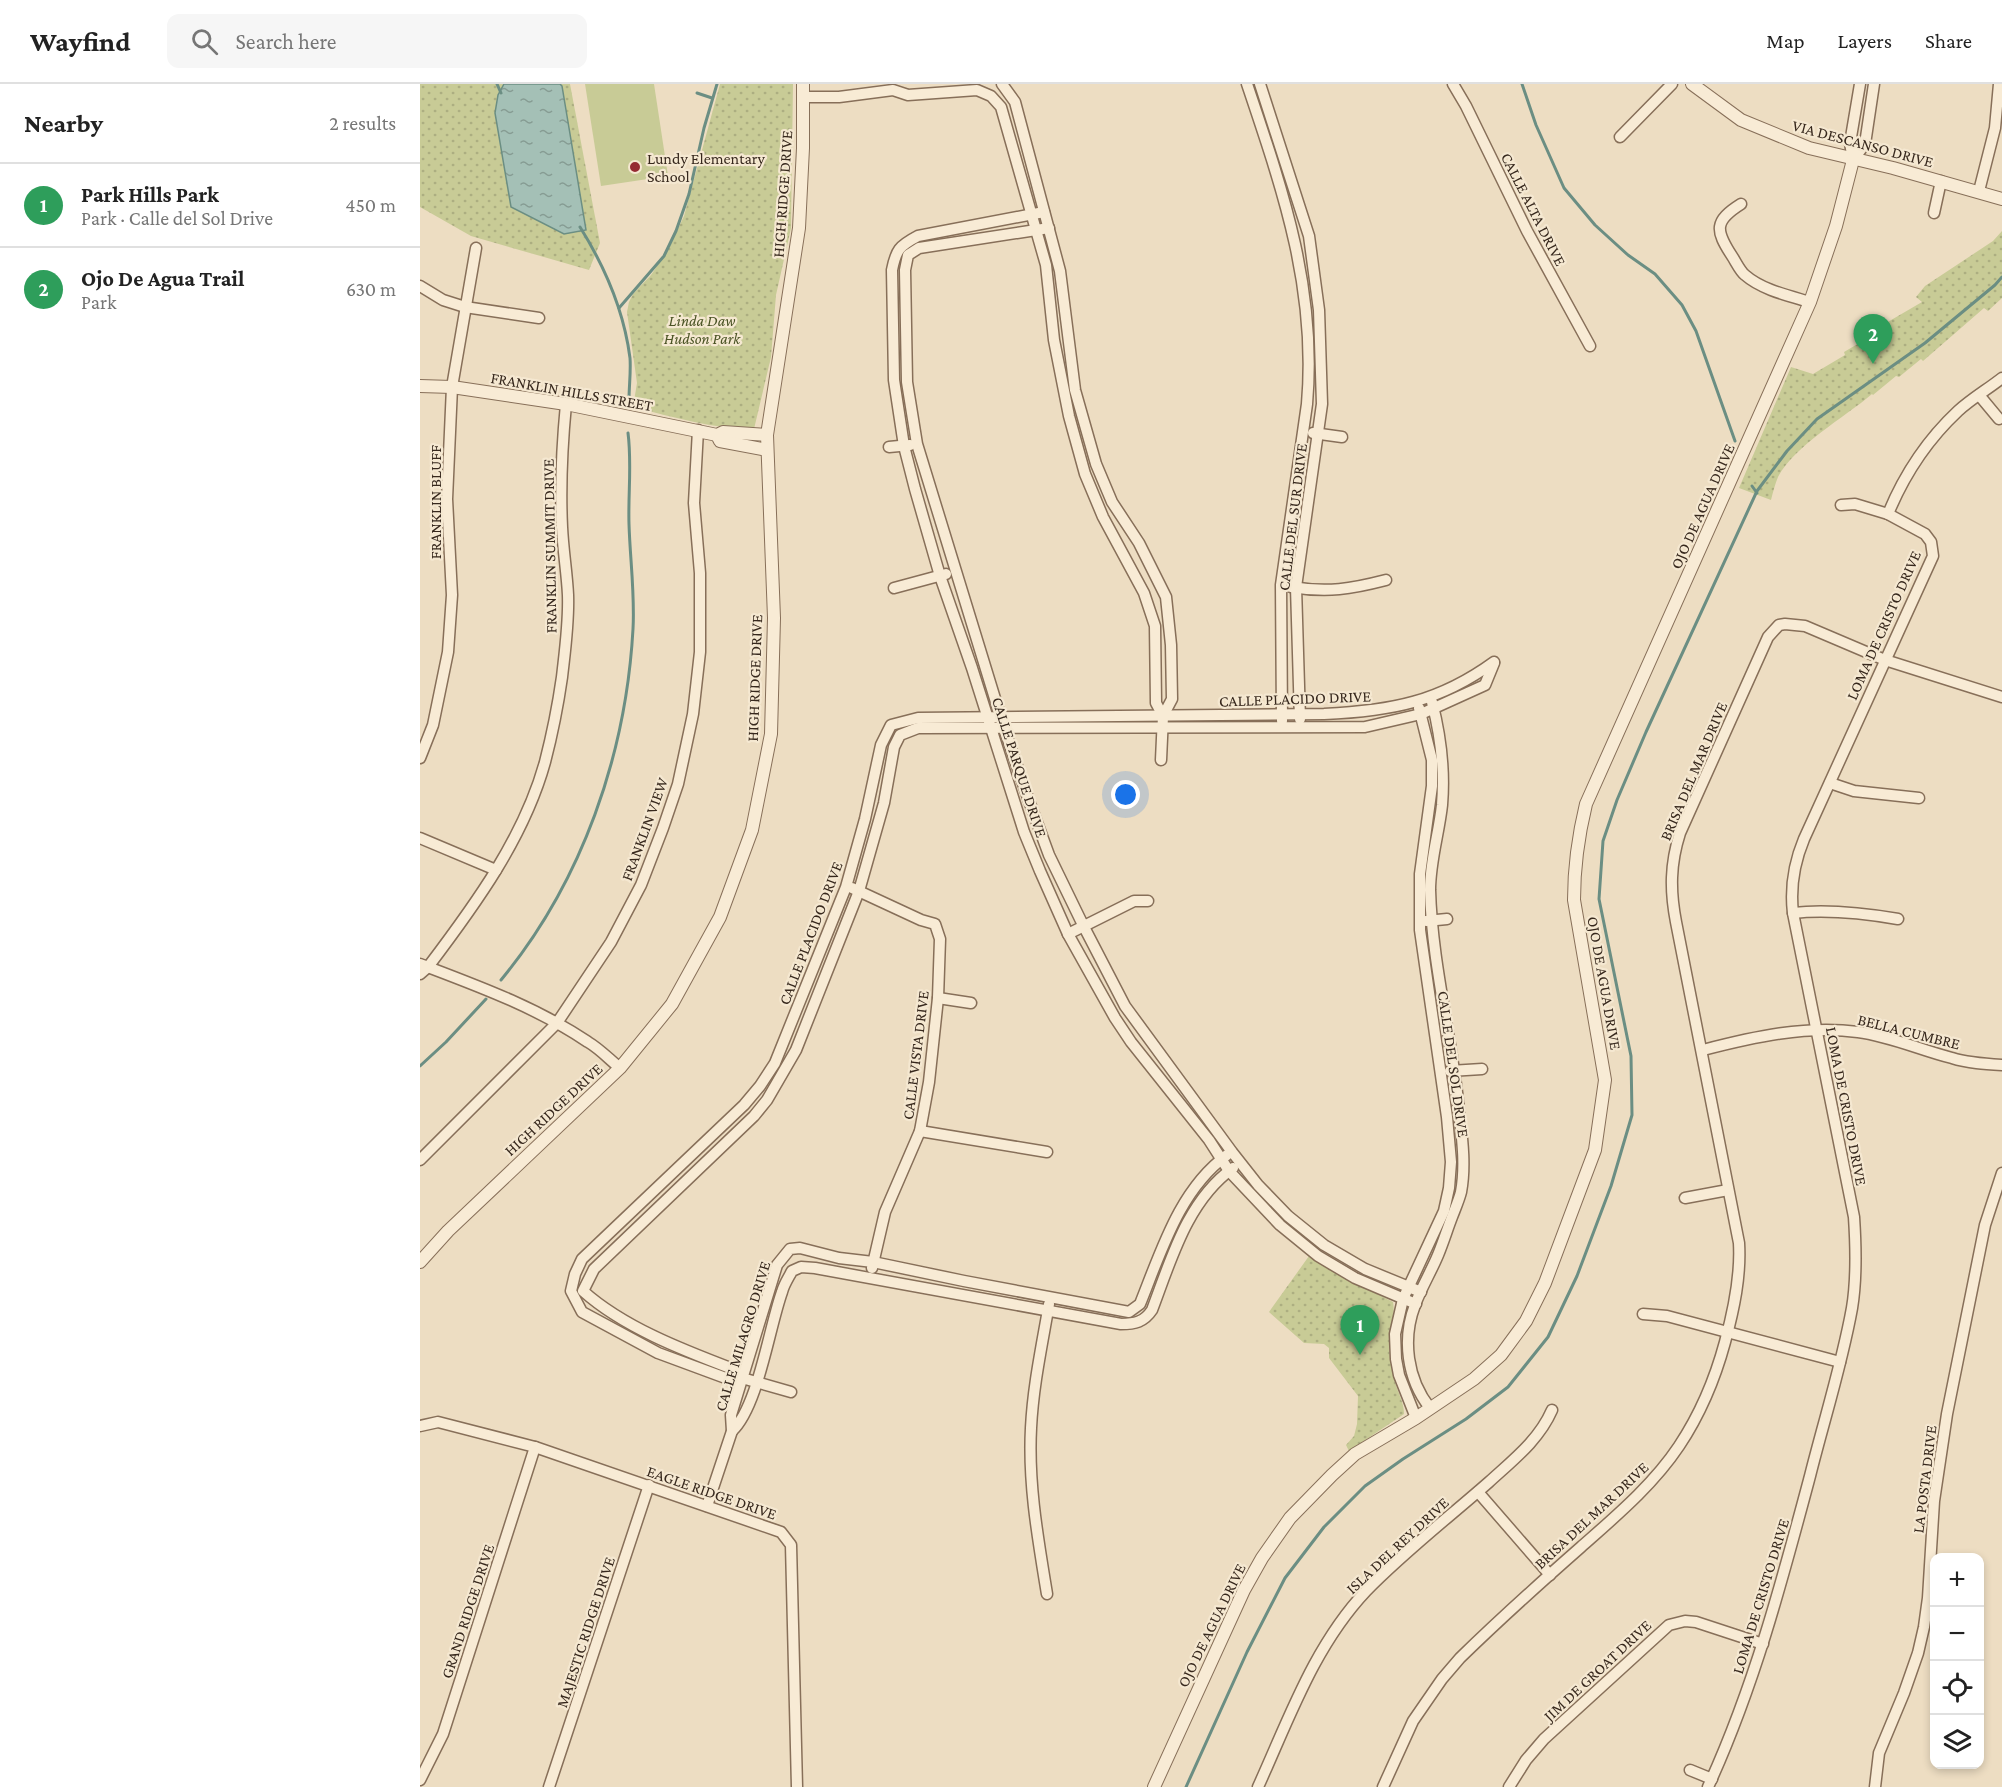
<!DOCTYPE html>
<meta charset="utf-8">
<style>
body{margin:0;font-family:"Crimson Pro",serif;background:#f6f6f6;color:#222}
.controls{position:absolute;right:18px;bottom:18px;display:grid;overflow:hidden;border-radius:12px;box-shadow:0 3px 9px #0003}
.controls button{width:54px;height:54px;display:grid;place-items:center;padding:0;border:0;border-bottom:2px solid #e0e0e0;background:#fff;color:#222;font:30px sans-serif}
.you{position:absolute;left:706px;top:711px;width:21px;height:21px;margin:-15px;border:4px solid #fff;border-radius:50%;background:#1a73e8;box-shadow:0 0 0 9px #1a73e833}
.badge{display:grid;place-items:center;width:39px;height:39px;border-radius:50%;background:#0b8043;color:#fff;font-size:20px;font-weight:700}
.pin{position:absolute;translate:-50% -50px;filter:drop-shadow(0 2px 3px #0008)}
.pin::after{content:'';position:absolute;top:32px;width:21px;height:18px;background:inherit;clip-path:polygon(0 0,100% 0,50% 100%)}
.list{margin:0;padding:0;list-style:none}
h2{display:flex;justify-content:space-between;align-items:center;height:78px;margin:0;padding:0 24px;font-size:26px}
h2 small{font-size:20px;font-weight:400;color:#767676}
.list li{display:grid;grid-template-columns:39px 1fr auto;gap:18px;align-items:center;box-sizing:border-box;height:84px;padding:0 24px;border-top:2px solid #e0e0e0}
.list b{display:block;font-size:22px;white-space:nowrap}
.list p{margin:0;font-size:20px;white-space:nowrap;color:#767676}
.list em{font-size:20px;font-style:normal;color:#767676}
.icon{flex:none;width:33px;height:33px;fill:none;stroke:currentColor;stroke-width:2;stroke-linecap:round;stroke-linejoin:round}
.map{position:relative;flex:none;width:1582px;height:1703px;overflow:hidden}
header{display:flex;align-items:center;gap:36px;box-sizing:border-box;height:84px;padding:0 30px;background:#fff;border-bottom:2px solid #e0e0e0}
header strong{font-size:28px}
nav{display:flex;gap:33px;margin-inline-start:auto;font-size:21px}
.search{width:420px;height:54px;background:#f6f6f6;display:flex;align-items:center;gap:15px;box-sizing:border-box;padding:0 21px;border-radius:12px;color:#767676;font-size:22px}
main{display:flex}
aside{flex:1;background:#fff}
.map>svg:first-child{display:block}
</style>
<header>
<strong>Wayfind</strong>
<div class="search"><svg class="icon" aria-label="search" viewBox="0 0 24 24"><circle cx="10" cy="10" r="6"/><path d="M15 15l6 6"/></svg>Search here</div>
<nav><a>Map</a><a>Layers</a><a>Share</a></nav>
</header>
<main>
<aside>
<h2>Nearby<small>2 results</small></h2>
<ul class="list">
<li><span class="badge" style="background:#2e9e5b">1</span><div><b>Park Hills Park</b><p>Park · Calle del Sol Drive</p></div><em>450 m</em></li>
<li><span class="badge" style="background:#2e9e5b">2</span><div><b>Ojo De Agua Trail</b><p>Park</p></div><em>630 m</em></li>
</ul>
</aside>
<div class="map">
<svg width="1582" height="1703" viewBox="0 0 1582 1703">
<defs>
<pattern id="green-dots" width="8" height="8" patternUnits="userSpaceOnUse" patternTransform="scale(1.5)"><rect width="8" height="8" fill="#c8cb96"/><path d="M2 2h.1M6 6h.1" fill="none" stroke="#acae81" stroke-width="1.8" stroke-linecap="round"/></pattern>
<pattern id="water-ripples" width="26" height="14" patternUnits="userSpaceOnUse" patternTransform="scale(1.5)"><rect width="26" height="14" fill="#a4c0b6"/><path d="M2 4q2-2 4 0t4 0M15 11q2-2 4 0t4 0" fill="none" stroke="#869c93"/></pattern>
</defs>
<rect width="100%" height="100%" fill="#edddc2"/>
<g fill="url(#green-dots)">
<path d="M0,0H150L180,159L169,186L51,152L0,123Z"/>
<path d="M300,0H373L371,144L356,211L351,273L334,345C293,345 253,333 213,323L217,299L207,228L209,218L213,210L231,191L248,166L264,132Z"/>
<path d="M1582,147V214L1568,227L1564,224L1503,277L1501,275L1479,293L1476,292L1453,311L1452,310C1424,334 1375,361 1358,393C1355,400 1353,408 1351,416L1319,404L1371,283L1393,290L1425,271L1424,268L1470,241L1466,239L1502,218L1496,213L1505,202L1573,157Z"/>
<path d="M889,1172L912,1187L973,1218C975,1230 972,1240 970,1251C968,1266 971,1284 975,1298C978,1309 984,1318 984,1330L929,1367L926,1361L934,1352L937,1340L938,1312L909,1274V1264L904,1260L884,1259L849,1228Z"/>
</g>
<path fill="#c8cb96" d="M165,0H234L248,92L181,102Z"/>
<path fill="url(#water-ripples)" stroke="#6b8e83" stroke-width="1.5" d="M84,0H140L142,2L166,146L144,150L91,123L75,29L78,11Z"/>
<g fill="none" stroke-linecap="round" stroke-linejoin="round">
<g stroke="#6b8e83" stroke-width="3">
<path d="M77,0L81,9"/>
<path d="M1102,0L1116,41L1144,104L1175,141L1208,171L1235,190L1262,221L1276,247L1315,357"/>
<path d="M277,9L292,14"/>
<path d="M160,143C185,183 204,227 210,274C211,288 209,302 209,316"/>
<path d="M199,224L244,172L256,147L269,110L284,44L297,0"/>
<path d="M1332,402L1337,409"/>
<path d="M81,896C162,798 206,671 213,545C215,510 210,475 209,440C208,410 212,379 208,349"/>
<path d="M0,982L26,958L66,915"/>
<path d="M766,1703L827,1568L865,1494L904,1443L945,1402L983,1375L1046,1335L1088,1303L1128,1253L1157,1192L1191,1102L1212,1031L1211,972L1179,815L1183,757L1197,716L1226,648L1337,407L1367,367L1397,335L1505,259L1575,201L1582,193"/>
</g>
<g stroke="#876f59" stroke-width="13">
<g id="minor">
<path d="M582,0L595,18L640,187L655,306L676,380L692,418L719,459L746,513L751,561L752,615L743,632L741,676"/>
<path d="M827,0C863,107 897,205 887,320L861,501L862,637"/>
<path d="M840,0L889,152L899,226L902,320L876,503L880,635"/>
<path d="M1033,0L1046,22L1107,147L1170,262"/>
<path d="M383,13H419L473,6L488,11L557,6L571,12L581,23L626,181L634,256L649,332L665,390L683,433L724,509L735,542L736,619L743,632"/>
<path d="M1200,53L1252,0"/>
<path d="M1433,76L1445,60L1454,0"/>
<path d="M1433,76L1430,59L1440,0"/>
<path d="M1559,107L1575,44L1579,0"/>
<path d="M1321,120C1294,137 1295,146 1312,172C1316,178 1320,187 1325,191C1342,206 1370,212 1390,218"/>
<path d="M624,128L498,152C479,162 476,166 472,186L474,296L484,362L495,405L520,492L552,584L604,748L620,787L648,850L695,934L711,958L789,1056L809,1087L860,1141L898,1172L935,1194L996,1220"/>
<path d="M1514,129L1521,97"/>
<path d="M629,144L499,164L488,171L485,186L487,298L497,360L584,644L608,714L629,771L663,841L705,922L812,1068L838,1101L868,1132L904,1161L945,1185L1001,1208"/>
<path d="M0,202L23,216L45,223L119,234"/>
<path d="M1559,311L1579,335"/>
<path d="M893,349L922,353"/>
<path d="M469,363L490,361"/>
<path d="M1468,430C1484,391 1507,356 1538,327C1551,315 1568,305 1582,294"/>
<path d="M871,503C908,509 931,505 966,496"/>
<path d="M474,504L526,490"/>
<path d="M0,674L13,641L28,568L32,511L27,415L32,303L56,164"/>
<path d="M1410,699L1434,707L1499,714"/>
<path d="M0,754L76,786"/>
<path d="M432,804L501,836L515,840L520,855L518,914L509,998L500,1047L465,1128L452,1184"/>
<path d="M1373,829C1408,825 1443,829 1478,835"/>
<path d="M1006,837L1027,835"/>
<path d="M648,850L714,817H728"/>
<path d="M0,880C58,902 116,923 168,958C180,965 190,976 200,984"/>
<path d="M0,890L8,883C55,821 104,754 125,678C132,651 138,621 142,593C145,566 149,539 148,511C147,489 143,466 142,443C140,402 142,362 146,320"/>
<path d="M518,914L551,919"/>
<path d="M1283,966C1333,953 1386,941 1438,948C1470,952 1500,966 1532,974C1548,979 1565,980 1582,981"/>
<path d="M1030,987L1062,985"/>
<path d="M500,1047L627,1068"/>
<path d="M0,1076L137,939L191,858L221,801L243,744L258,700L273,630L280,568V489L274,419L278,346"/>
<path d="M1265,1114L1308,1106"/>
<path d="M1223,1230L1247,1232L1420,1278"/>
<path d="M322,1294L313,1285C263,1266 203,1243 163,1207L174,1185L334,1032L347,1016L376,966L439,807L464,719L474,663L480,651L498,644L945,643L1001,630L1065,601L1074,579"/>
<path d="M371,1308L322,1294L311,1296L238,1269L162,1228L151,1207L155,1190L162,1175L324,1021L340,1002L355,979L426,803L445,735L461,661L471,641L498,634L904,630C971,627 1019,618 1074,578"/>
<path d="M1010,1324C987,1295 982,1255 995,1221C1001,1204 1011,1188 1018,1171C1023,1159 1027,1146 1032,1133C1035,1125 1039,1116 1041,1108C1046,1081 1042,1053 1039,1026C1032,953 1012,880 1010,806C1010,777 1019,749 1022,721C1025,685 1021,653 1012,618"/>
<path d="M996,1334L979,1291L976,1275L975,1250L983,1215L1024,1127L1029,1104L1031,1078L1027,1033L1000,846V790L1012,702V676L999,624"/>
<path d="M0,1342L18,1338L115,1363L361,1448L371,1461L377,1703"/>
<path d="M312,1347C338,1323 349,1244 362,1208C364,1200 369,1193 372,1187L381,1183L395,1184L701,1240C715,1240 724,1238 732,1226C751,1176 767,1117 813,1084"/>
<path d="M1058,1408L1130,1491"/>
<path d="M287,1422L312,1347L311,1331L357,1181L370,1165L380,1164L419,1174L453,1178L544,1197L709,1228L720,1220C741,1168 759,1106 807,1071"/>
<path d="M627,1510C618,1455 608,1400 611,1344C613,1302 622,1261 629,1220"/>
<path d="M1270,1686L1292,1695"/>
<path d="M0,1696L23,1650L115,1363"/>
<path d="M129,1703L229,1401"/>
<path d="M838,1703C869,1635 894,1562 946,1507C984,1468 1028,1434 1069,1398C1093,1376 1119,1356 1132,1326"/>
<path d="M963,1703L993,1637L1022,1595L1040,1574C1079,1536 1120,1499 1161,1463C1196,1432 1233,1401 1259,1362C1281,1329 1295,1295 1305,1258C1314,1225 1321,1192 1319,1159L1256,838C1250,807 1250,780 1260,749L1348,553L1359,541L1365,540L1385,542L1465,576L1582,613"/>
<path d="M1089,1703L1106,1676L1124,1655L1249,1541L1265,1537L1276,1538L1343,1560"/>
<path d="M1288,1703C1334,1603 1362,1497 1390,1392C1404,1336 1422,1280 1432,1224C1437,1194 1436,1163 1434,1133L1373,829C1370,803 1374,779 1384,755L1513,472L1511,458L1505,450L1468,430L1435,420L1421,421"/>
<path d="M1455,1703L1459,1669L1484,1609L1498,1569L1504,1543L1508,1514L1514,1417L1527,1330L1565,1141L1582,1089"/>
</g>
</g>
<g stroke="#876f59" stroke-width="14">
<g id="tertiary">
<path d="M1272,0L1321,36L1389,64L1473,84L1582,115"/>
<path d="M0,302L32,303L146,320L297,351L303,348L347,351"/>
<path d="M297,351L300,357L347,366"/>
<path d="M0,1178L28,1147L200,984L252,920L300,833L332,746L351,650L354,534L347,351L379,144L383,64V0"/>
<path d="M734,1703L824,1506L842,1474L870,1434L912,1391L935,1370L996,1334L1054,1295L1081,1271L1106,1237L1125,1199L1175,1066L1185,996L1154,816C1154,783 1158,753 1166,720L1390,218L1416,142L1433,76"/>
</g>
</g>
<use href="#minor" stroke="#f8ebd5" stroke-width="10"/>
<use href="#tertiary" stroke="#f8ebd5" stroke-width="12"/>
</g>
<circle fill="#952a32" stroke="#f5e8d1" stroke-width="2" cx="215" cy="83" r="6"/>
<g text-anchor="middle" stroke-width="4.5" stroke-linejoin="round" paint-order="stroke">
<g font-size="16" fill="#37281d" stroke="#f5e8d1">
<text transform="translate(1443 59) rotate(15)" y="6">VIA DESCANSO DRIVE</text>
<text transform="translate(362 110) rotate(-86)" y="6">HIGH RIDGE DRIVE</text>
<text transform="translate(1114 125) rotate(63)" y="6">CALLE ALTA DRIVE</text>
<text transform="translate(152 307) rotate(10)" y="6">FRANKLIN HILLS STREET</text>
<text transform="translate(15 418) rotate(-90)" y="6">FRANKLIN BLUFF</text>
<text transform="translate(1282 422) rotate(-66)" y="6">OJO DE AGUA DRIVE</text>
<text transform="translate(872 433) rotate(-83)" y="6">CALLE DEL SUR DRIVE</text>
<text transform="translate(129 462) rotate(-91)" y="6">FRANKLIN SUMMIT DRIVE</text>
<text transform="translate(1463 541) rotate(-66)" y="6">LOMA DE CRISTO DRIVE</text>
<text transform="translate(334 594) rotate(-88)" y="6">HIGH RIDGE DRIVE</text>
<text transform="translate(875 614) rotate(-2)" y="6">CALLE PLACIDO DRIVE</text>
<text transform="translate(600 683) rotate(72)" y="6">CALLE PARQUE DRIVE</text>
<text transform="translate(1273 687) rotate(-67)" y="6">BRISA DEL MAR DRIVE</text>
<text transform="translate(224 745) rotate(-70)" y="6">FRANKLIN VIEW</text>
<text transform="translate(390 849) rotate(-69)" y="6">CALLE PLACIDO DRIVE</text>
<text transform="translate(1185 899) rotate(80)" y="6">OJO DE AGUA DRIVE</text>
<text transform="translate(1489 947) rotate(14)" y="6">BELLA CUMBRE</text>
<text transform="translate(495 971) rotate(-83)" y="6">CALLE VISTA DRIVE</text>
<text transform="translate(1034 980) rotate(82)" y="6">CALLE DEL SOL DRIVE</text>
<text transform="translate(1427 1022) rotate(79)" y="6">LOMA DE CRISTO DRIVE</text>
<text transform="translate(133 1025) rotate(-43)" y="6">HIGH RIDGE DRIVE</text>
<text transform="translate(322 1252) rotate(-73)" y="6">CALLE MILAGRO DRIVE</text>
<text transform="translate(1504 1395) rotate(-83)" y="6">LA POSTA DRIVE</text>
<text transform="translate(292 1408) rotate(19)" y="6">EAGLE RIDGE DRIVE</text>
<text transform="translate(1171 1431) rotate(-43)" y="6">BRISA DEL MAR DRIVE</text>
<text transform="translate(977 1461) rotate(-43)" y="6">ISLA DEL REY DRIVE</text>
<text transform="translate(1340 1512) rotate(-73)" y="6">LOMA DE CRISTO DRIVE</text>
<text transform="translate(47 1527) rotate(-72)" y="6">GRAND RIDGE DRIVE</text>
<text transform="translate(791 1541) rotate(-64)" y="6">OJO DE AGUA DRIVE</text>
<text transform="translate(165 1548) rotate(-72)" y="6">MAJESTIC RIDGE DRIVE</text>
<text transform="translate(1177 1586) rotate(-43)" y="6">JIM DE GROAT DRIVE</text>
</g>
<g font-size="16" fill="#37281d" stroke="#f5e8d1" text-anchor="start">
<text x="227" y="80">Lundy Elementary<tspan x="227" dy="18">School</tspan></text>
</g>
<g font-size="16" font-style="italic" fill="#4a5324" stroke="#f5e8d1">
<text x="282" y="242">Linda Daw<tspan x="282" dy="18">Hudson Park</tspan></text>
</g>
</g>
</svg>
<div class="controls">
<button>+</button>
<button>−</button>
<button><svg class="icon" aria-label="locate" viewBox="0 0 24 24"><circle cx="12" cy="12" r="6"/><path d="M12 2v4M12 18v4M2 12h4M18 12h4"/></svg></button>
<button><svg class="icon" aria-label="layers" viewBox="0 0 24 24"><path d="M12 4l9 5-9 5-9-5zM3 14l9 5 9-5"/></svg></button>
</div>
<div class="you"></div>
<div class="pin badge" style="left:940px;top:1271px;background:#2e9e5b">1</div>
<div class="pin badge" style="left:1453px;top:280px;background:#2e9e5b">2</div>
</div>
</main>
